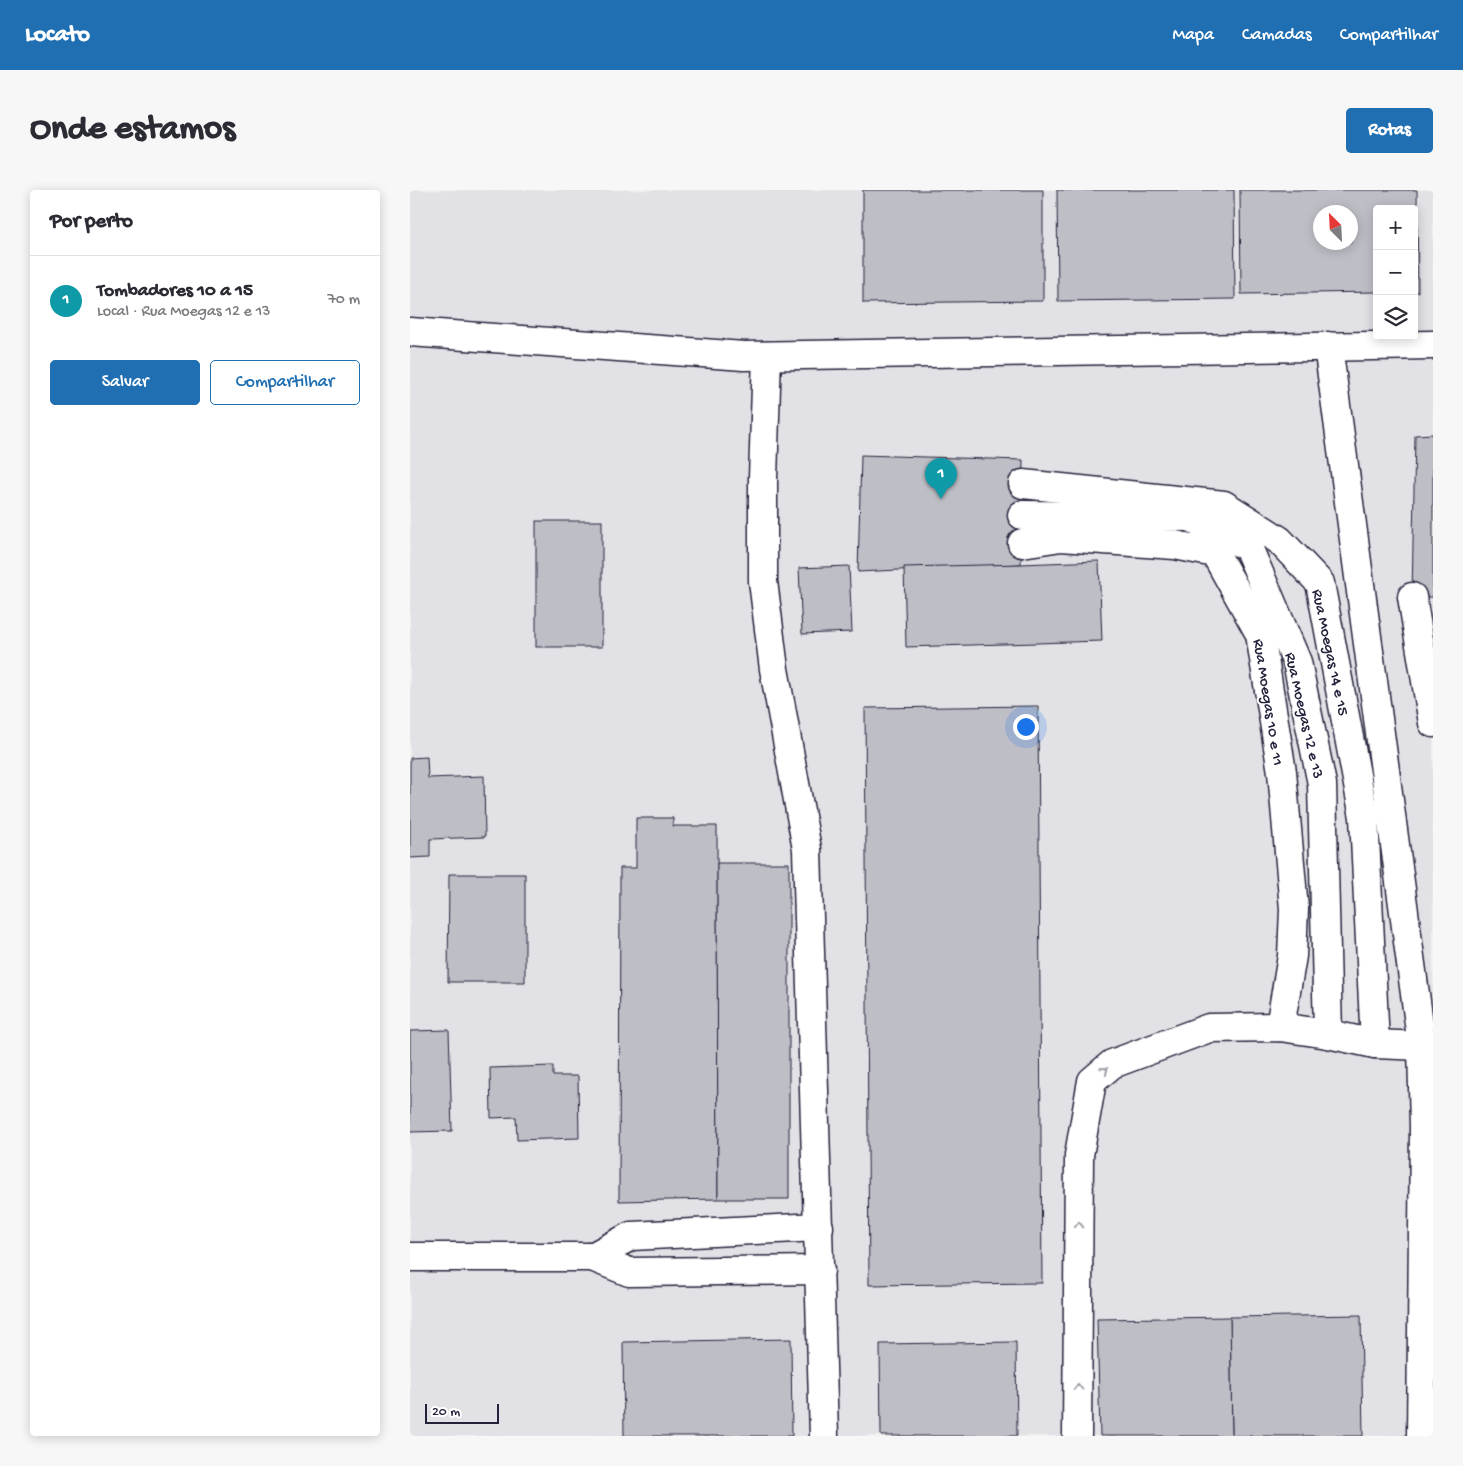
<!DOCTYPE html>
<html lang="pt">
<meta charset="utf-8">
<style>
body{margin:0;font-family:"Gochi Hand",sans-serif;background:#f7f7f7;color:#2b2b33}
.controls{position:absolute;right:15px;top:15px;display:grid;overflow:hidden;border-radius:5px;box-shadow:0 2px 12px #0003}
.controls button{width:45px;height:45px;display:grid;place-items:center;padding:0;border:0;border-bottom:1px solid #e1e1e2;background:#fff;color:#2b2b33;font:25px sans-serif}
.compass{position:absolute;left:903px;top:15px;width:45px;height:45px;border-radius:50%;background:#fff;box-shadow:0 2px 12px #0003;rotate:336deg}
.scale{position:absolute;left:15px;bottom:12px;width:74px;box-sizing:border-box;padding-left:5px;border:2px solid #22223b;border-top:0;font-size:14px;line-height:18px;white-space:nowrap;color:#22223b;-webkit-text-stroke:4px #fff;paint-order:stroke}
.you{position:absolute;left:615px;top:536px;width:18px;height:18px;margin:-12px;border:4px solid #fff;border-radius:50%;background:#1a73e8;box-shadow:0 0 0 8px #1a73e833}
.badge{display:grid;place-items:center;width:32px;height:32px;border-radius:50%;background:#1f6fb2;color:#fff;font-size:16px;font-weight:700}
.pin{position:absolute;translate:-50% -41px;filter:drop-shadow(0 1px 2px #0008)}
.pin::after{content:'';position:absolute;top:26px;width:18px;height:15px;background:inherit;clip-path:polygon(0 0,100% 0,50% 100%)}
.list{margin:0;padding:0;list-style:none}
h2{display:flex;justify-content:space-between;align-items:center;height:65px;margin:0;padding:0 20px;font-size:21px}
h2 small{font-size:16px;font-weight:400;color:#7c7c81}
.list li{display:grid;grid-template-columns:32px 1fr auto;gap:15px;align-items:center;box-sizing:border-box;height:90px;padding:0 20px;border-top:1px solid #e1e1e2}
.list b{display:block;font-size:19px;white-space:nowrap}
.list p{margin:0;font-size:16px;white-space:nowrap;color:#7c7c81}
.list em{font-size:16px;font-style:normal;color:#7c7c81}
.actions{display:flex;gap:10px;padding:15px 20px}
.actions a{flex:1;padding:11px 0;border:1px solid #1f6fb2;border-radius:5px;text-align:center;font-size:18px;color:#1f6fb2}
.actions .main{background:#1f6fb2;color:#fff}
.icon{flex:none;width:28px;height:28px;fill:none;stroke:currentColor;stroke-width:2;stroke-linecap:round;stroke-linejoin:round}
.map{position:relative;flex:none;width:1023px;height:1246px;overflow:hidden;border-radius:5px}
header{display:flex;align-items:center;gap:30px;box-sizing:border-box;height:70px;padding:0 25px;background:#1f6fb2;color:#fff}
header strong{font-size:24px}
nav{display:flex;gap:28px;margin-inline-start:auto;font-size:18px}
.intro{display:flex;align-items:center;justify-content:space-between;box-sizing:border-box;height:120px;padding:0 30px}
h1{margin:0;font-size:35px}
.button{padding:12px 22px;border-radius:5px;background:#1f6fb2;color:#fff;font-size:18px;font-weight:700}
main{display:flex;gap:30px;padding:0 30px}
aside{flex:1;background:#fff;border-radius:5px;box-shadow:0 2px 12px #0003}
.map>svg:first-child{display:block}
</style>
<header>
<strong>Locato</strong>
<nav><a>Mapa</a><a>Camadas</a><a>Compartilhar</a></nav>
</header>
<div class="intro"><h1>Onde estamos</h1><a class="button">Rotas</a></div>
<main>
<aside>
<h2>Por perto<small></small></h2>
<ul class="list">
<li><span class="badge" style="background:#0f9aa8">1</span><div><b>Tombadores 10 a 15</b><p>Local · Rua Moegas 12 e 13</p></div><em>70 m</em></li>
</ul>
<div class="actions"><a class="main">Salvar</a><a>Compartilhar</a></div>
</aside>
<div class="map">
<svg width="1023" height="1246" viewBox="0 0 1023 1246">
<rect width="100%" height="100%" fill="#f2f2f3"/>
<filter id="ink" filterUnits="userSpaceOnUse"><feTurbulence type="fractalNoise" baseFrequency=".02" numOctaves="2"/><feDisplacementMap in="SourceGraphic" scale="10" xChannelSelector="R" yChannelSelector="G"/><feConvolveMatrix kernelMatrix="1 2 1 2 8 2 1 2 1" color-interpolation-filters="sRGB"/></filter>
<g filter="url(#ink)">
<path fill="#e2e2e6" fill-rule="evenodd" d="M0,0H1023V1246H0ZM967,19H1004V146H967ZM911,22H941V52H911Z"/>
<g fill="#bebec6" stroke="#22223b" fill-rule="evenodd">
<path d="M453,0H633V111L453,113Z"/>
<path d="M647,0H824L825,109L648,111Z"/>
<path d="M830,0H1007L1008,102H1004V19H967V102L831,104ZM911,22H941V52H911Z"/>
<path d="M1023,244V407H1002L1005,245Z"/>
<path d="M451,265L613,270L611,374L448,382Z"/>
<rect x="126" y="331" width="66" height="126"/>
<path d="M689,371L692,451L496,457L494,377L611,374Z"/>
<path d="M439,376L442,442L392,444L389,378Z"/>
<path d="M628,516L632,1093L459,1095L455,518Z"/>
<path d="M17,567L18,588L74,586L75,647L20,649V667L0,668V568Z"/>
<path d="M226,628H263V636H307L308,1009L209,1011L210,678H226Z"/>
<path d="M307,673H379V1009H308Z"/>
<path d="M39,684H115V792H38Z"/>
<path d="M39,840L42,941L0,942V841Z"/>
<path d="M143,876V886H168L169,948L107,950L106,927L81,928L80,878Z"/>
<path d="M951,1125L953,1246H822L820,1127Z"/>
<path d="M820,1127L822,1246H690L687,1129Z"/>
<path d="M381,1149L382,1246H214L213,1152Z"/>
<path d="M606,1152L607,1246H471L470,1154Z"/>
</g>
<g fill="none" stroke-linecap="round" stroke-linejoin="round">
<g stroke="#22223b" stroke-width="31">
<g id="minor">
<path d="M0,142L334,166L1023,155"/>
<path d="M918,156L1012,856L1014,938L1011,1246"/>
<path d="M357,166L353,288V391L364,479L397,659L414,1246"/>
<path d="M613,294L814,315L869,350L910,393L954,627L965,854"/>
<path d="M612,325L780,327L838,357L887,472L912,594L918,844"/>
<path d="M612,353L651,347L765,355L805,363L850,444L872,582L884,719L882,766L870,837"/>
<path d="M1002,407L1023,533"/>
<path d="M0,1067H182L219,1082L410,1080"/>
<path d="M182,1067L221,1046L409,1037"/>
<path d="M667,1246L669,965L682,891L702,874L799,838L870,837L918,844L965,854L1012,856L1023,854"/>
</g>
</g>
<use href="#minor" stroke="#fff" stroke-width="28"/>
</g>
<defs><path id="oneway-chevron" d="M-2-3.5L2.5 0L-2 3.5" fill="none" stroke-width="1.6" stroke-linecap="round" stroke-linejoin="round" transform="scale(1.25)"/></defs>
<g stroke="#9c9ca7">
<use href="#oneway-chevron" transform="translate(695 880) rotate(-40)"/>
<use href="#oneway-chevron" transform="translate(669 1035) rotate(-90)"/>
<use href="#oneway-chevron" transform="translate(668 1197) rotate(-90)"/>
</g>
</g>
<g text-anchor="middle" stroke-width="4" stroke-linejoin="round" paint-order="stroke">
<g font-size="16" fill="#22223b" stroke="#fff">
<text transform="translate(922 462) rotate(78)" y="6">Rua Moegas 14 e 15</text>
<text transform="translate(860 512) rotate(81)" y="6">Rua Moegas 10 e 11</text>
<text transform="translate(896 525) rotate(77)" y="6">Rua Moegas 12 e 13</text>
</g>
</g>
</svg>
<div class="controls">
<button>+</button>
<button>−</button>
<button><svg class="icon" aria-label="layers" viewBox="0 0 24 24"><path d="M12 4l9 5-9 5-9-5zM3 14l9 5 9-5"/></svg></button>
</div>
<svg class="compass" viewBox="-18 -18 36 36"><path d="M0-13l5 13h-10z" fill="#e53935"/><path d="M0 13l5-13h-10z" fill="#7c7c81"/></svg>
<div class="scale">20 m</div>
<div class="you"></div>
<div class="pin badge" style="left:531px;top:309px;background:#0f9aa8">1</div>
</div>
</main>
